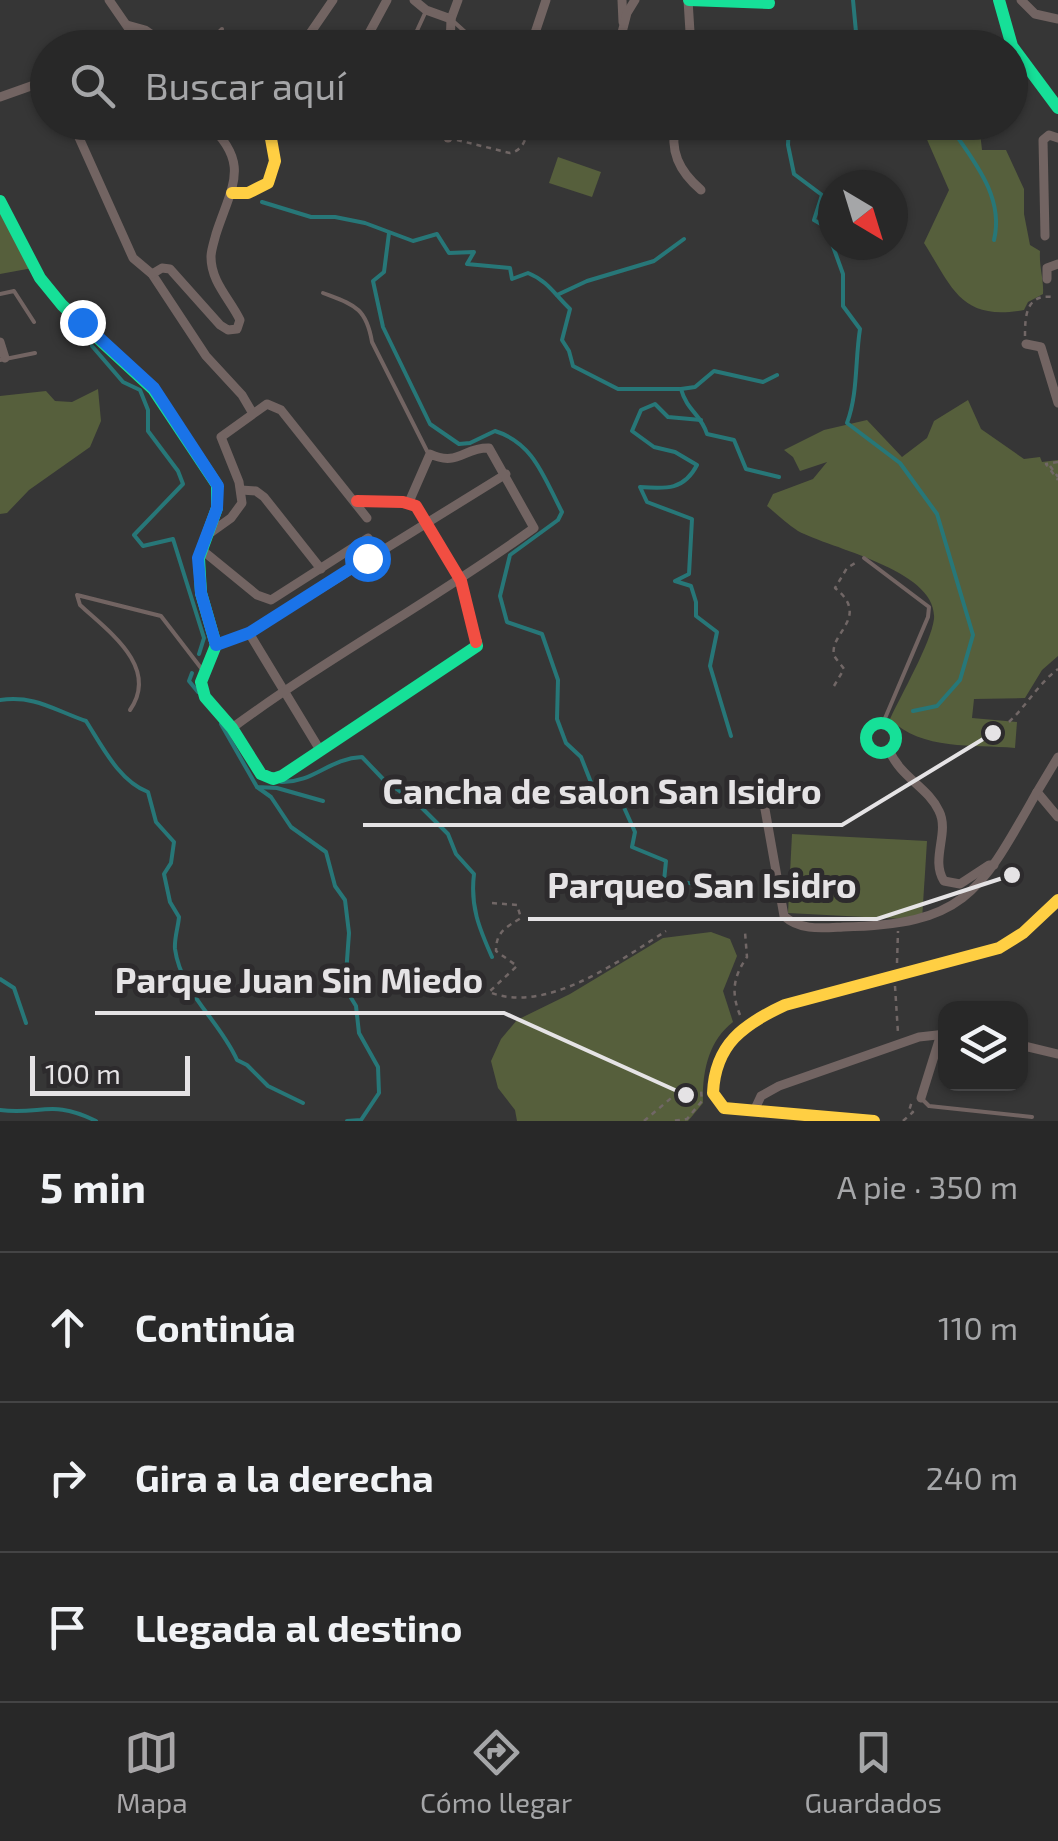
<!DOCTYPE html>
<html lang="es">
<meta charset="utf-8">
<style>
body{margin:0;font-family:"Exo 2",sans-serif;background:#303030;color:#f1f3f6}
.controls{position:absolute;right:30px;bottom:30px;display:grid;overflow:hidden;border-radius:20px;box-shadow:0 2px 8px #0004}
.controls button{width:90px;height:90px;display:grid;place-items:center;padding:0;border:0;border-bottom:2px solid #444445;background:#282828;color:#f1f3f6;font:50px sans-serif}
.compass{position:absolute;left:818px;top:170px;width:90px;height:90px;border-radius:50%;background:#282828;box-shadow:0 2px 8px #0004;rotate:142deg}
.scale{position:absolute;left:30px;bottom:25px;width:160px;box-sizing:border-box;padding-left:10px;border:5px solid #e5e3e5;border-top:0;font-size:28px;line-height:35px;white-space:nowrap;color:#e5e3e5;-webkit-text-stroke:8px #2d2b2d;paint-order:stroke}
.stop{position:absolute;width:30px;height:30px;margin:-22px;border:8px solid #1a73e8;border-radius:50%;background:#fff}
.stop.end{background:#1a73e8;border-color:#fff;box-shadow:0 2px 10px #0008}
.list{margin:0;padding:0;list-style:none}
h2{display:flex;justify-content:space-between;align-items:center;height:130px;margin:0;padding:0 40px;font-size:42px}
h2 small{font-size:32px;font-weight:400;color:#a5a6a8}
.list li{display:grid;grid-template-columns:65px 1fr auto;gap:30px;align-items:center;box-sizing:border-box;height:150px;padding:0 40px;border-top:2px solid #444445}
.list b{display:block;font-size:38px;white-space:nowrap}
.list em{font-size:32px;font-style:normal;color:#a5a6a8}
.icon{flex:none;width:55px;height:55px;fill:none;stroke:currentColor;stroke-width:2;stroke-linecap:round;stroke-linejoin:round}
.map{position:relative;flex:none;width:1058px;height:1121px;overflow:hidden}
.search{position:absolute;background:#282828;box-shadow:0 2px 8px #0004;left:30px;right:30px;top:30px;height:110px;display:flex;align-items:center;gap:25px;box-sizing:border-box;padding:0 35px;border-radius:55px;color:#a5a6a8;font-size:38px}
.sheet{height:580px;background:#282828}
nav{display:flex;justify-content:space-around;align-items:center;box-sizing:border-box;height:140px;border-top:2px solid #444445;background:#282828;font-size:28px;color:#a5a6a8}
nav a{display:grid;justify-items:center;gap:5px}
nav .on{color:#a8a6a8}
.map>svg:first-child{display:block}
</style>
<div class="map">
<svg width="1058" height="1121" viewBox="0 0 1058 1121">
<rect width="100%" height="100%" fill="#363636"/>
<g fill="#565f3c">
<path d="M936,123H979L982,150H1006L1024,189V214L1030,245L1040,251C1039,268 1044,279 1043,294L1028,302L1024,310C961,321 953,289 924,243L949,190L925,135Z"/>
<path d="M558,157L601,172L592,197L549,183Z"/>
<path d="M0,201L38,267L0,274Z"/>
<path d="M98,389L101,421L90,447L29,490L7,513L0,514V396L46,391L55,401L72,402Z"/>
<path d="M968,400L981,429L1024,459L1040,457L1042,462L1058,460V656L1042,670L1025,698L974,699L972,718L1017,722L1015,748C973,744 922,751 890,719C901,695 931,643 934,619C938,570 831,549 798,531C787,524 777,514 767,506L773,494L813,479L827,462L800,471L793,457L784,450L824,430L867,420L902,457L927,438L934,421Z"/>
<path d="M792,834L927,841L922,920L788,913Z"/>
<path d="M711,932L730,939L737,956L723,991L733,1022C708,1041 702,1073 703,1103L688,1121H517L515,1110L498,1088L491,1061L501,1039L517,1020L570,994L663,938Z"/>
</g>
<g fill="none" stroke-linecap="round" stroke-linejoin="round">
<g stroke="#277778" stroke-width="4">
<path d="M858,33L871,40L878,48"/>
<path d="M833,48L834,42L856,32L853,0"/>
<path d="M883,48H899"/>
<path d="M789,122L788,145L794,174L822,195L814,220L826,227L843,274V306L860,329C855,360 858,394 847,423L900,463L937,514L973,635L960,680L937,706L913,711"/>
<path d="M947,122C971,158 1005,195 994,240"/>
<path d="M262,202L311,217H335L365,223L413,241L437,234L449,253L474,252L467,264L510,268L512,279L528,273C548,281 555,295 570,309L562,340L569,351L573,366L618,389H681C687,411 701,414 707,434L734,440L746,469L779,477"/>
<path d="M389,233L384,272L373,281L383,327L430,424L459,444L470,443L495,431C534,443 544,478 562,512L558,520L510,555L500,596L507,622L542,634L558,680L557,719L566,743L581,757L592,785L622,803L635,832L632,847L666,861L664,881L701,884"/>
<path d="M557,295L587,281L654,261L684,239"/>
<path d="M92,346L123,382L140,390L148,410V431L178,471L183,484L134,535L143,546L173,539L204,638L199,654"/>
<path d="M681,389L695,387L714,371L763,382L777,375"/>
<path d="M701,420L668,417L655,404L641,410L632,431L654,447L675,452L697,465C684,490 667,489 640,487L647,502L692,519L689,574L675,581L691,586L696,602V616L717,632L710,666L731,736"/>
<path d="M192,673L189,681L198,692"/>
<path d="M0,700C35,695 54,710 86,721C102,746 119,781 148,792L156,822L174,842L171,863L164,874L170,902L179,917C178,928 174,939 175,949C181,993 220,1021 237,1060L247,1065L268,1086L303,1103"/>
<path d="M221,724L257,787L277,788L323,801"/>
<path d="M281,782C314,783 329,758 362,757L384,780L417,803L448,834L456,854L474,874C470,906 479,928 492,957"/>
<path d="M257,787L271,797L291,827L326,852L335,886L345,900L349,933L345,988L356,1006L359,1033L378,1067L379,1093L361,1120L347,1121"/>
<path d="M0,979L14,988L26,1023"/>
<path d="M0,1110C42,1115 52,1099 96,1121"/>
</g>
<g stroke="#716766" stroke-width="2.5" stroke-dasharray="5 5" stroke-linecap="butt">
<path d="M393,136L440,138"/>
<path d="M457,140L510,153C525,150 526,136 531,122"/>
<path d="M1025,336C1025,316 1026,294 1052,297"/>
<path d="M1058,462L1046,464L1058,480"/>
<path d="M1050,466L1058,477"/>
<path d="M834,686L844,669C842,666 835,658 834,655C829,633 871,617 835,588L847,568L857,562"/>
<path d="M1009,722C1027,705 1039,683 1058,669"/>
<path d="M492,903L517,905L521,918C505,928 496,932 496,951L517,966L489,992C546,1015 619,961 666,931"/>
<path d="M897,963L898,931"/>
<path d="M895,986L898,1033"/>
<path d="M740,1015C731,993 733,977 747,957L745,932"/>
<path d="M644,1121L683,1088L701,1091L702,1101L687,1119L672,1121"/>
<path d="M903,1121L913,1112L909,1111L912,1101"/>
</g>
<g stroke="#726462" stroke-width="4">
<path d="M453,21L483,48"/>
<path d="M203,48L222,29"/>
<path d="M409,48L426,11"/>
<path d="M357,122L386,135L389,122"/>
<path d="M323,293C354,305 366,307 372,342L427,451"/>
<path d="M0,294L14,291L34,322"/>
<path d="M0,360L35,353"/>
<path d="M864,558L929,607L928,617L883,723"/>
<path d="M130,710C160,667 108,631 80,605L77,595L161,616L201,668"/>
<path d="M921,1098L929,1106L1032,1117"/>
</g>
<g stroke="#726462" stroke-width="9">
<path d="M109,0L138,42L148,48"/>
<path d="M414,0L426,10L451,19L458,0"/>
<path d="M622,0L623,22"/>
<path d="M688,0L691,48"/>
<path d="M1021,0L1035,14L1058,19"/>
<path d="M127,25L145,30L171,48"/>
<path d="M111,48L133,35"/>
<path d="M300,48L333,0"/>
<path d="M361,48L387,0"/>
<path d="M450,48L451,19"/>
<path d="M530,48L546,0"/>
<path d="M618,48L627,13L635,0"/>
<path d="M0,97L48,80"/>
<path d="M72,122L133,258L152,274L206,356L242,395L252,412"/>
<path d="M544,122C556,130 566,132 580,129L585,122"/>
<path d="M676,122C669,151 679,171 701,190"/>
<path d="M315,133L321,122"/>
<path d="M448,138V122"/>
<path d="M1045,236L1043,140L1049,135L1058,138"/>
<path d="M152,274L162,268L170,269L220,325L228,330L237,329L240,320C230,299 211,282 211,257C211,250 214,242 216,234C232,185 252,163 206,122"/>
<path d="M1047,279V268L1058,264"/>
<path d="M0,342L5,358"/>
<path d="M1026,344L1041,347L1058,403"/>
<path d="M241,490L256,491L264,497L321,569"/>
<path d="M210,533L231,518L242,503L239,482L221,437L267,404L281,410L367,518"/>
<path d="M202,550L257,595L271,600L368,538"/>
<path d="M249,633L320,750"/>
<path d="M216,645L249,633L506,474"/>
<path d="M232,728C330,656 436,599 534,528L489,448C464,447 458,467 430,454L409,502"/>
<path d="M889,750C901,778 928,787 939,811C950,833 930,859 944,881L960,884L989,865H994"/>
<path d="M1058,757L1037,792L1058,817"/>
<path d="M763,798L784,916C800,931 823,928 843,927C966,925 981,891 1037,792"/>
<path d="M1020,1045L1058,1054"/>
<path d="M921,1098L941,1034"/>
<path d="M754,1111L761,1096L779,1086L919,1037L946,1034"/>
</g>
<g stroke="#16e098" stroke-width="12">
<path d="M689,0L769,3"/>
<path d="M999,0L1012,46L1058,108"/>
<path d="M0,201L40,278L62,305L153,389L217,485V508L199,558L201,593L216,645L201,682L205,697L232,728L261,774L273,779L282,776L477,646L476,642"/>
<circle cx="881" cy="738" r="15"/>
</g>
<g stroke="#ffcf43" stroke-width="12">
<path d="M232,193H248L268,183L275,161L268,122"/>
<path d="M874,1121L724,1108L713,1093C715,1044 744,1024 785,1005L999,948L1023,933L1058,900"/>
</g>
<path stroke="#f24e42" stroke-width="12" d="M357,501L403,502L416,506L461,581L476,642"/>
</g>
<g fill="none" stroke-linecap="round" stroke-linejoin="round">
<path stroke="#1a73e8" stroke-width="12" d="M82,322L154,388L218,486L217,508L198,558L201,593L216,645L249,633L367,558"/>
</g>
<path fill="none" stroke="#e5e3e5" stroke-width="4" d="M993 733L842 825H363M1012 875L877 919H528M686 1095L504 1013H95"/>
<g fill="#e5e3e5" stroke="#2d2b2d" stroke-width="4">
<circle cx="993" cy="733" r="10"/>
<circle cx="1012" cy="875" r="10"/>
<circle cx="686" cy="1095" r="10"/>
</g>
<g font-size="35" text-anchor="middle" font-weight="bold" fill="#e5e3e5" stroke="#2d2b2d" stroke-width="10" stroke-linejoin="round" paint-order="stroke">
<text x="602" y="804">Cancha de salon San Isidro</text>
<text x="702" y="898">Parqueo San Isidro</text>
<text x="299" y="993">Parque Juan Sin Miedo</text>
</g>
</svg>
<div class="controls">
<button><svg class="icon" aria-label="layers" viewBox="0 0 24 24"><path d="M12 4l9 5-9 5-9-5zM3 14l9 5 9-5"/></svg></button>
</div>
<svg class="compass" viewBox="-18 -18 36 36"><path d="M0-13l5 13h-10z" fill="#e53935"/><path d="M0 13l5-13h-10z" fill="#a5a6a8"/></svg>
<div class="scale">100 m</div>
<div class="stop" style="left:367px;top:558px"></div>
<div class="stop end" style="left:82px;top:322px"></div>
<div class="search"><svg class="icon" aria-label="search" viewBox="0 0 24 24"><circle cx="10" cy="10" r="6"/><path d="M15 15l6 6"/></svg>Buscar aquí</div>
</div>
<section class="sheet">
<h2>5 min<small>A pie · 350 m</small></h2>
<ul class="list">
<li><svg class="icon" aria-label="ahead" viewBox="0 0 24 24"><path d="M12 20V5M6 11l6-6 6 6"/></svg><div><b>Continúa</b></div><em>110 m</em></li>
<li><svg class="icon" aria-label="right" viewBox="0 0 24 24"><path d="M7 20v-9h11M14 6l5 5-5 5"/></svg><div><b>Gira a la derecha</b></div><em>240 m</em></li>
<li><svg class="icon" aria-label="arrive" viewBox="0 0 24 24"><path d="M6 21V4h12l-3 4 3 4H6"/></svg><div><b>Llegada al destino</b></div></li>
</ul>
</section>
<nav>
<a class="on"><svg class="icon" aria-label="map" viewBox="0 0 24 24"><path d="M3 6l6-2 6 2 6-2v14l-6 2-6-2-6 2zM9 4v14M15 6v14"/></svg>Mapa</a>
<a><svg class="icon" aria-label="directions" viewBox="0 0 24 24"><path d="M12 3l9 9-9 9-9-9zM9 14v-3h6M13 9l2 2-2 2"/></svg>Cómo llegar</a>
<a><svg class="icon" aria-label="saved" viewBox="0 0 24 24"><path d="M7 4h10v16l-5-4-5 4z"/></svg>Guardados</a>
</nav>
